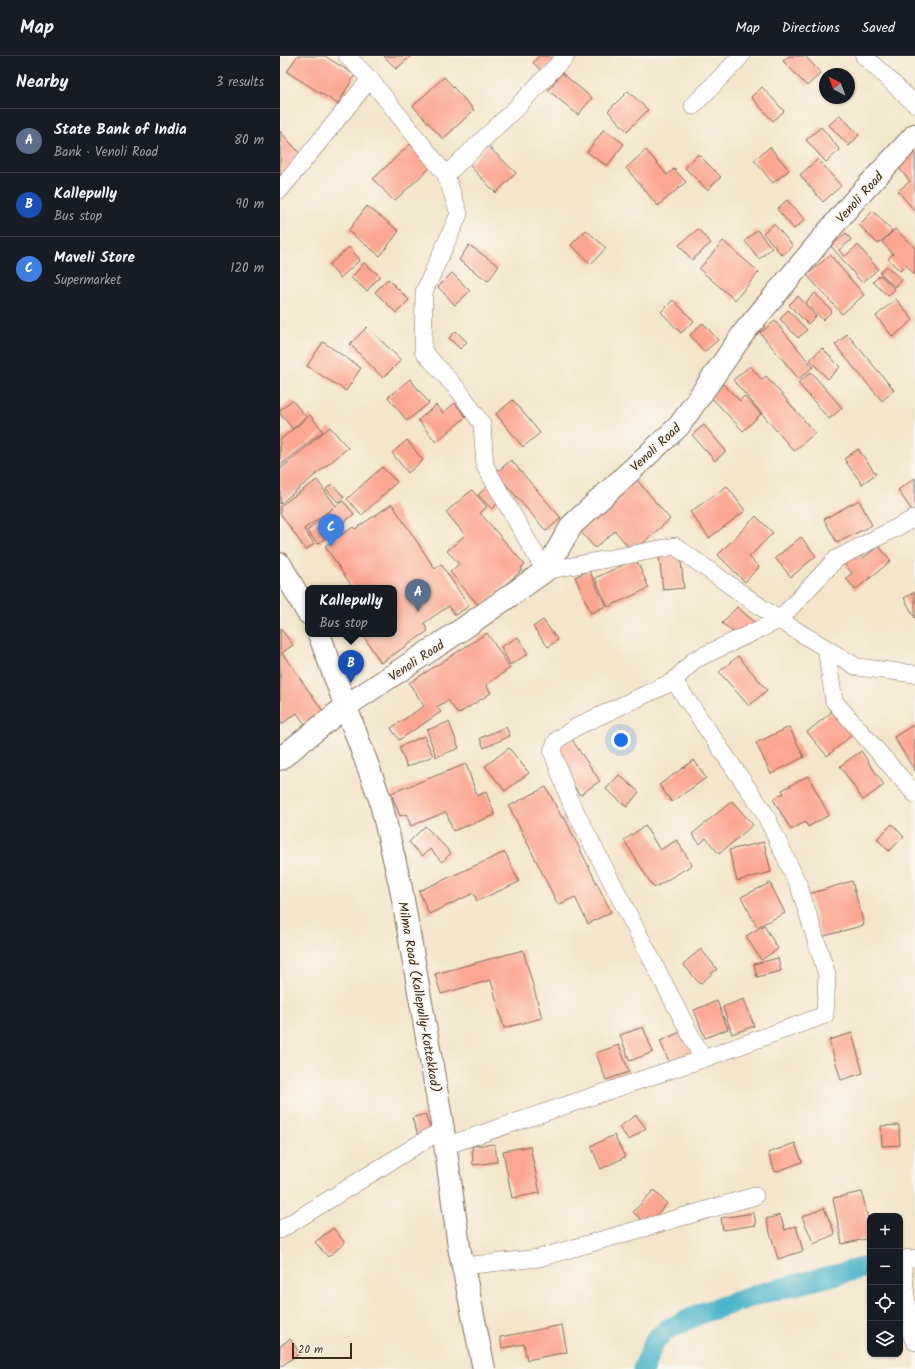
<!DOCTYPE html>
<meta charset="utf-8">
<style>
body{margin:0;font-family:Kalam,sans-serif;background:#242831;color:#f1f3f6}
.controls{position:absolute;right:12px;bottom:12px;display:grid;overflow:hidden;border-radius:8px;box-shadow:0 1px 3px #0004}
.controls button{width:36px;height:36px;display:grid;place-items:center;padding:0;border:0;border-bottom:1px solid #363941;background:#171b24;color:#f1f3f6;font:20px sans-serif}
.compass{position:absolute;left:539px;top:12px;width:36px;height:36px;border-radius:50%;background:#171b24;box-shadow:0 1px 3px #0004;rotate:318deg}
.scale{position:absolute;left:12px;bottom:10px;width:60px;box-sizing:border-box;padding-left:4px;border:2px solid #3b2a1e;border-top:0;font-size:11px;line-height:14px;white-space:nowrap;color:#3b2a1e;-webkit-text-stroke:3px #fbf7ec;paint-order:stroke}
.you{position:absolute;left:341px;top:684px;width:14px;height:14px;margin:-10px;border:3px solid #fff;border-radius:50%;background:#1a73e8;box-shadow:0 0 0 6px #1a73e833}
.badge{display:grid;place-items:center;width:26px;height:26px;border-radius:50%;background:#c8321e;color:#fff;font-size:13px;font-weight:700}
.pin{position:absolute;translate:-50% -33px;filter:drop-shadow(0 1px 2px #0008)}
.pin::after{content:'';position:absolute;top:21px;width:14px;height:12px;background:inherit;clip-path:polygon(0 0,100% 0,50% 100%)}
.popup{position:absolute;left:25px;top:529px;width:92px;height:52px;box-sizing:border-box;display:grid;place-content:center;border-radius:8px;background:#171b24;filter:drop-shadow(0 1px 3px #0005);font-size:13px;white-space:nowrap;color:#9ea1a6}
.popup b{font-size:15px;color:#f1f3f6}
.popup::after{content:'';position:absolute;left:50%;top:100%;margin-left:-8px;border:8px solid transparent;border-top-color:#171b24}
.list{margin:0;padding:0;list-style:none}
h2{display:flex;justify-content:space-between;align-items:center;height:52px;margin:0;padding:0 16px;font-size:17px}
h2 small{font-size:13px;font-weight:400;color:#9ea1a6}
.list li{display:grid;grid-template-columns:26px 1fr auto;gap:12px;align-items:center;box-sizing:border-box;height:64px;padding:0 16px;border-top:1px solid #363941}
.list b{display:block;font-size:15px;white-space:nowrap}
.list p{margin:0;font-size:13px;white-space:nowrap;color:#9ea1a6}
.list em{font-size:13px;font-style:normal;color:#9ea1a6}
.icon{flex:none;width:22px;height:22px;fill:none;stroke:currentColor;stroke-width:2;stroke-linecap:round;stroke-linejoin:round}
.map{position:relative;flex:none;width:635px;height:1313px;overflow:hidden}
header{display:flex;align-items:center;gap:24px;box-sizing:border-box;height:56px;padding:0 20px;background:#171b24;border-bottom:1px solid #363941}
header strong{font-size:19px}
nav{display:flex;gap:22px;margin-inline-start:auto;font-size:14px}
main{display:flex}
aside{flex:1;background:#171b24}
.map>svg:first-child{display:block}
</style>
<header>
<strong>Map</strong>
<nav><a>Map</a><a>Directions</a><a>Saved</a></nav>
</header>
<main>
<aside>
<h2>Nearby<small>3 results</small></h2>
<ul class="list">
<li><span class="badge" style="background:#5c6f8a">A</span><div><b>State Bank of India</b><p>Bank · Venoli Road</p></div><em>80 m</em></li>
<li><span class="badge" style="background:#1a4fb4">B</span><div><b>Kallepully</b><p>Bus stop</p></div><em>90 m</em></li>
<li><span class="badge" style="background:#3f7fe0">C</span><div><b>Maveli Store</b><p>Supermarket</p></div><em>120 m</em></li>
</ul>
</aside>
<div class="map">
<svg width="635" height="1313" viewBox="0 0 635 1313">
<rect width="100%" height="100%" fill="#fbf7ec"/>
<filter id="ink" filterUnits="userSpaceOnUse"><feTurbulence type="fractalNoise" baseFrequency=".025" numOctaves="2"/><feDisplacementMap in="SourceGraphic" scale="8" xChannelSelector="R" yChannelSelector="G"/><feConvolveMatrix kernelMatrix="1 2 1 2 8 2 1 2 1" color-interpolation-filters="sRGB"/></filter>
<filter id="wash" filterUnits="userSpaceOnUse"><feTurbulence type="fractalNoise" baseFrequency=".012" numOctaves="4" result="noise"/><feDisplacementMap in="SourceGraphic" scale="16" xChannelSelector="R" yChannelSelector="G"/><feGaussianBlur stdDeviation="0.9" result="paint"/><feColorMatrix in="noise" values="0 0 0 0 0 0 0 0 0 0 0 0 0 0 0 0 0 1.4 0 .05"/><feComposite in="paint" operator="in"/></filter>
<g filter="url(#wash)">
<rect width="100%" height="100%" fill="#f4e5cb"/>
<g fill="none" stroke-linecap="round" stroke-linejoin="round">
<path stroke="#4bb4ca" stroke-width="21" d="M363,1313L375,1284L386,1274L422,1257L483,1237L590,1210"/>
</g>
<g id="blocks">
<g fill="#fba691">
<path d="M17,0H45L75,19L58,48L7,16Z"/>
<path d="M104,0H131L116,13Z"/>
<path d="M259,0H269L273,4L263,16L253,7Z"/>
<path d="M509,0H525L541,17L527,30L503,5Z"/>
<path d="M282,17L312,42L298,59L268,34Z"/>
<path d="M164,21L194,54L163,83L133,50Z"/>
<path d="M482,31L504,55L493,65L471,41Z"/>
<path d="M348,35L368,54L347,75L328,55Z"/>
<path d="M560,59L579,79L569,90L549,69Z"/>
<path d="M541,71L560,94L546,106L526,84Z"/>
<path d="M324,73L344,88L327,110L307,96Z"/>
<path d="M0,75L23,101L2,120L0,118Z"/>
<path d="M130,88L151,111L114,145L93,123Z"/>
<path d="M208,90L236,117L216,137L189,109Z"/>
<path d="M490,91L509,114L493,127L474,104Z"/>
<path d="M366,94L387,119L394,113L406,126L378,150L346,112Z"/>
<path d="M635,95V155L618,135L630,125L617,110Z"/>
<path d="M418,98L441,121L427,134L405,112Z"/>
<path d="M538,103L561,130L543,146L520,119Z"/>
<path d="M507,144L525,164L514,173L497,153Z"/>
<path d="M87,150L119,175L100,200L68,175Z"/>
<path d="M593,155L612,175L598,188L579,169Z"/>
<path d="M494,168L513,190L502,199L483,177Z"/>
<path d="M418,173L431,187L412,204L399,189Z"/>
<path d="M615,173L635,192V219L626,209L620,215L608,203L613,198L602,186Z"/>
<path d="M306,174L326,192L311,208L291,189Z"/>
<path d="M477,174L492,192L479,203L465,185Z"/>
<path d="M566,177L571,184L559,194L564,201L578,189L598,213L582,227L551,190Z"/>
<path d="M443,185L479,216L455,244L419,213Z"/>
<path d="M189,189L219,210L208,225L179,204Z"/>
<path d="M69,191L80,204L60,222L49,209Z"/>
<path d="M550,199L584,239L562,258L527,219Z"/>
<path d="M84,207L100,220L87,235L71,222Z"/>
<path d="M606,210L622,224L615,231L600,217Z"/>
<path d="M172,217L190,235L175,249L158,231Z"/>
<path d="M600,219L615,233L608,240L593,226Z"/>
<path d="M108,223L129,244L116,257L95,236Z"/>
<path d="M535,237L552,255L543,264L526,246Z"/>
<path d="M518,240L536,260L528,268L509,249Z"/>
<path d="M616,243L633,264L613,281L596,260Z"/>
<path d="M393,244L414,265L401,277L381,256Z"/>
<path d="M508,254L527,274L518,282L500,263Z"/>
<path d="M495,265L533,311L519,323L480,277Z"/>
<path d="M423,267L438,284L424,296L410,279Z"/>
<path d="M87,271L121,304L103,322L70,288Z"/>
<path d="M176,275L187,286L180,293L169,282Z"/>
<path d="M567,278L614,334L602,345L555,289Z"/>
<path d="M43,286L81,312L66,335L27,310Z"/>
<path d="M542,292L560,311L548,323L530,304Z"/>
<path d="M470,310L482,324L486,320L535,377L514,395L453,324Z"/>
<path d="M531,316L562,352L549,363L518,327Z"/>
<path d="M130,323L149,347L127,365L108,341Z"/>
<path d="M443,328L460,345L464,340L481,358L463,375L430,340Z"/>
<path d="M12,344L26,361L13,373L0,358V354Z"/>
<path d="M233,344L260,377L243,391L216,358Z"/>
<path d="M175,347L186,361L156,386L138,364L156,349L163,357Z"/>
<path d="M30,359L43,375L0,410V384Z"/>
<path d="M424,369L446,395L435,405L412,379Z"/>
<path d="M50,371L68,392L0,448V413Z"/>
<path d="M127,384L143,404L128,417L112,397Z"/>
<path d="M578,393L596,418L582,428L564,403Z"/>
<path d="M231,404L281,462L266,475L216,417Z"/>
<path d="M102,411L117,426L82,459L67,443Z"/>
<path d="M635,422V459L618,434Z"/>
<path d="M37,424L56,450L63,445L74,458L38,488L27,475L53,452L24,473L34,488L26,494L0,457V450Z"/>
<path d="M357,424L390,463L353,496L335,475L315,492L299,474Z"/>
<path d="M52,428L64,441L58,446L46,433Z"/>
<path d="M208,430L221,444L212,453L198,439Z"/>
<path d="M447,430L465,455L429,482L410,456Z"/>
<path d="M192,434L207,451L200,457L245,509L241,512L242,514L200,551L170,516L179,508L167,495L185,479L166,456Z"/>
<path d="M579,444L592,469L557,487L544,463Z"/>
<path d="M112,448L155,513L161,508L189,550L175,559L169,550L144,567L148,575L101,607L82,578H114V532H73L45,490L73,471L75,473Z"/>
<path d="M476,460L493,477L469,501L479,511L465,526L438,499Z"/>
<path d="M521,481L536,500L511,521L495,502Z"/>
<path d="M599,490L611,505L575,534L566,522L572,517L563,506L577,495L583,502Z"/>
<path d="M400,498L404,532L383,534L379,500Z"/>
<path d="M356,503L369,532L328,551L315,522Z"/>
<path d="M309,514L326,550L311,557L295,521Z"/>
<path d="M635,536V562L624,542Z"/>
<path d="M457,551L477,568L463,584L442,567Z"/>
<path d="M263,564L278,584L268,591L253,571Z"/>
<path d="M0,572L13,589L2,597L43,655L25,668L17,657L0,669Z"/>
<path d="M207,577L230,612L206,629L211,637L178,658L168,644L157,651L161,656L119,684L111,672L144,650L129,627Z"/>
<path d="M238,581L248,598L230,609L221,591Z"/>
<path d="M458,600L487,634L469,650L439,616Z"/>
<path d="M558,651L577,675L547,700L527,676Z"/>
<path d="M169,666L179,692L156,701L147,674Z"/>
<path d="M635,668V715L614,681Z"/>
<path d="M226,671L230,680L204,692L200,682Z"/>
<path d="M509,671L524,701L491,718L476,687Z"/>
<path d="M144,680L153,700L127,711L119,691Z"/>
<path d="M292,684L320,725L300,739L272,697Z"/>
<path d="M229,692L249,717L225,735L205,710Z"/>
<path d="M581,695L604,729L583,744L560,710Z"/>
<path d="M414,704L426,722L392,746L379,729Z"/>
<path d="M186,708L197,740L206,736L215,759L173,775L166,756L131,770L126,758L120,760L111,737Z"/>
<path d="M339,719L359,736L347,751L326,733Z"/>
<path d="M528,720L549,759L528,771L525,766L511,774L493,743L504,737L502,734Z"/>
<path d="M266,731L282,762L284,761L331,856L308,868L295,841L278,849L229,750Z"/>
<path d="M452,745L473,769L439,798L426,782L420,788L412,778Z"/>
<path d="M612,768L624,781L609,795L597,783Z"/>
<path d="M145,770L171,797L162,806L150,793L142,800L129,786Z"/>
<path d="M365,770L380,794L397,784L412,809L374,832L344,784Z"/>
<path d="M484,786L491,816L457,825L449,794Z"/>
<path d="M225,796L239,826L197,845L194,837L149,858L139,835Z"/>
<path d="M572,825L584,869L541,881L529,838Z"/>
<path d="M490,827L505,857L477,871L461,841Z"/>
<path d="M484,869L498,893L481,904L466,880Z"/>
<path d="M421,893L437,913L420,928L403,908Z"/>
<path d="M243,894L262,962L224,972L211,924L161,938L155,918Z"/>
<path d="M498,902L501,915L477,921L474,908Z"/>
<path d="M464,943L474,970L452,978L443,951Z"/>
<path d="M437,945L448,973L425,982L414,954Z"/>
<path d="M363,971L373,996L350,1005L340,979Z"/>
<path d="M403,975L414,1000L391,1010L380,985Z"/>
<path d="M572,977L583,1017L561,1024L549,984Z"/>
<path d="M339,989L349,1016L326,1024L316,997Z"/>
<path d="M145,1058L151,1074L138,1079L132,1062Z"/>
<path d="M356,1059L366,1072L349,1084L339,1071Z"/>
<path d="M619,1069L620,1089L602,1090L601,1070Z"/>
<path d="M334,1079L345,1101L321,1113L311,1090Z"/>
<path d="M515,1087L522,1106L495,1116L488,1097Z"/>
<path d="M215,1088L217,1106L193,1109L192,1090Z"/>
<path d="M250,1090L260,1137L232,1142L223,1095Z"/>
<path d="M374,1134L387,1148L367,1169L353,1156Z"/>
<path d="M582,1136L590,1173V1182L562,1188L553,1142Z"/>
<path d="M544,1152L555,1178L534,1188L522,1161Z"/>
<path d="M474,1157L476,1169L443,1174L441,1162Z"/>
<path d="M500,1159L505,1174L516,1170L523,1195L498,1203L486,1163Z"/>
<path d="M53,1172L65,1187L48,1201L35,1186Z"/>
<path d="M282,1269L287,1296L247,1304L244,1288L222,1292L220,1281Z"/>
<path d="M10,1283L20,1297L0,1311V1290Z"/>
</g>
</g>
</g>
<g filter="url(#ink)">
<use href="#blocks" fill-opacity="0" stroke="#7c6b5b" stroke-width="1"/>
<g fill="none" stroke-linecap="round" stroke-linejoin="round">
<g stroke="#7c6b5b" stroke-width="18">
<g id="street">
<path d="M67,0L90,23L166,119L179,158L144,236L143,295L180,336L202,368L205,410L265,515L395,490L499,564L577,611L635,618"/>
<path d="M584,0L635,48"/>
<path d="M413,50L461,0"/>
<path d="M166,119L234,54L286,0"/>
<path d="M0,134L90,23"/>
<path d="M546,592L554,645L635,738"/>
<path d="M423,1003L290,745L272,695L277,684L296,671L394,625L414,604L499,564L556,503L635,462"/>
<path d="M165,1090L423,1003L545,959L547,919L519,830L484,756L394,625"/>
<path d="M0,1174L163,1073"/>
<path d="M635,1202L622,1203L630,1276L635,1286"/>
<path d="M183,1210L259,1202L475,1140"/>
</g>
</g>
<g stroke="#7c6b5b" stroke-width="24">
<g id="secondary">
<path d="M0,508L28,557"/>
<path d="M39,578L100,743L121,832L163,1073L179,1191L204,1313"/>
<path d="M0,703L66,650L181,574L265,515L292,469L399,370L465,275L572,147L635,79"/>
</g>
</g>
<use href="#street" stroke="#fff" stroke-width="17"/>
<use href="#secondary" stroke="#fff" stroke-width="22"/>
</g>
</g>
<g text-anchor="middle" stroke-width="3" stroke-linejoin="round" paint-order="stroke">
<g font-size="13" fill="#3b2a1e" stroke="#fbf7ec">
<text transform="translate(579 141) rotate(-48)" y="5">Venoli Road</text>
<text transform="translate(375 391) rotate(-43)" y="5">Venoli Road</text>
<text transform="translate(136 604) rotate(-33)" y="5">Venoli Road</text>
<text transform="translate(140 941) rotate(80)" y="5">Milma Road (Kallepully-Kottekkad)</text>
</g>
</g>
</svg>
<div class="controls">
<button>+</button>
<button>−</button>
<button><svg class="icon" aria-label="locate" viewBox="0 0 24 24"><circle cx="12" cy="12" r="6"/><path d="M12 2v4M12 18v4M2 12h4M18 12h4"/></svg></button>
<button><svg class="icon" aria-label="layers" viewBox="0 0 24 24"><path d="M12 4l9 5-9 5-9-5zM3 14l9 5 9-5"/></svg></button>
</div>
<svg class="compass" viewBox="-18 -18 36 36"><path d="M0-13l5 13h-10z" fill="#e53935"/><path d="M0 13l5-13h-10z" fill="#9ea1a6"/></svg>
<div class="scale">20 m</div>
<div class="you"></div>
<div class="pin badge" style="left:138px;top:556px;background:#5c6f8a">A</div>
<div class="pin badge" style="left:71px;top:627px;background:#1a4fb4">B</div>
<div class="popup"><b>Kallepully</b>Bus stop</div>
<div class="pin badge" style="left:51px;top:491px;background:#3f7fe0">C</div>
</div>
</main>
